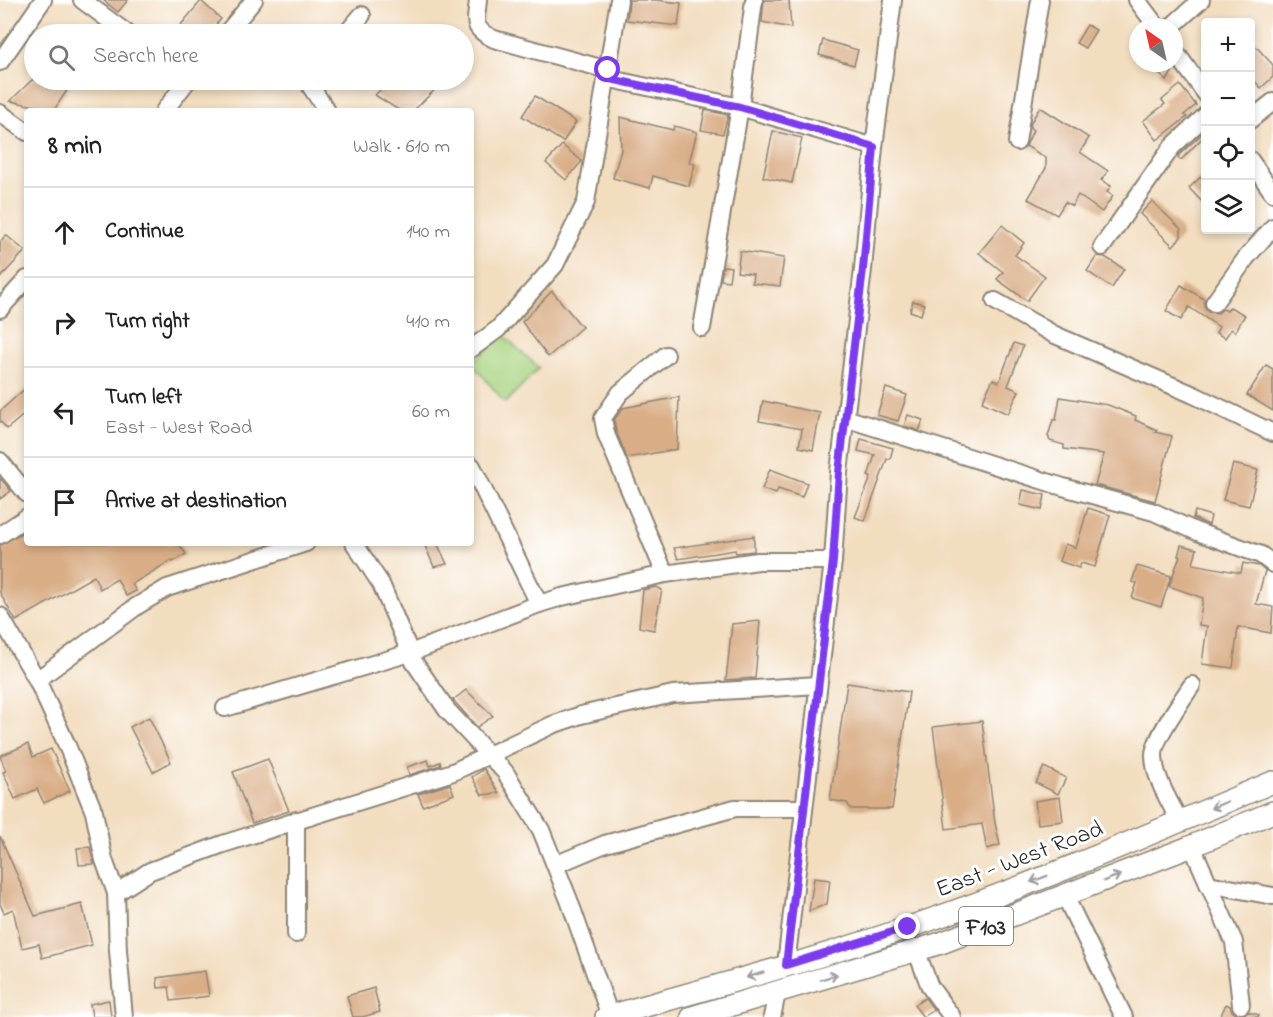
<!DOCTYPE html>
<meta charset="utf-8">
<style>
body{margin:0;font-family:"Indie Flower",sans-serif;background:#f6f6f6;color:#222}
.controls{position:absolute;right:18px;top:18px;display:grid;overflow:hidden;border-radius:6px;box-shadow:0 3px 9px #0003}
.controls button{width:54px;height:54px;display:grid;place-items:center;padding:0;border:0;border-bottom:2px solid #e0e0e0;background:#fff;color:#222;font:30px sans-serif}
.compass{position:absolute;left:1129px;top:18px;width:54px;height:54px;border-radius:50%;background:#fff;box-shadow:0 3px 9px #0003;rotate:326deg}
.stop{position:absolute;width:18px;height:18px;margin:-14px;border:4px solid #7c3aed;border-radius:50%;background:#fff}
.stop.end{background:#7c3aed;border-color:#fff;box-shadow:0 2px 6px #0008}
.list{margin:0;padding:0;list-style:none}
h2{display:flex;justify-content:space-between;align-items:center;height:78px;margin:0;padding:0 24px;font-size:26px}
h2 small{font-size:20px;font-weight:400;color:#767676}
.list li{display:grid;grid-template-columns:39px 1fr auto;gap:18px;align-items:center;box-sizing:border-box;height:90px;padding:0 24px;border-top:2px solid #e0e0e0}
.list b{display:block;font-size:22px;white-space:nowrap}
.list p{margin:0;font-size:20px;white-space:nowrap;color:#767676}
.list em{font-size:20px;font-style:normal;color:#767676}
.icon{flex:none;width:33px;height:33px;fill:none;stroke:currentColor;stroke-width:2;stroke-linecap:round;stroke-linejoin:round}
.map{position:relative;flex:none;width:1273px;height:1017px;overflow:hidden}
.search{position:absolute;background:#fff;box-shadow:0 3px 9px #0003;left:24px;top:24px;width:450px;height:66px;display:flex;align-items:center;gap:15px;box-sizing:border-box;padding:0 21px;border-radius:33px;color:#767676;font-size:22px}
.panel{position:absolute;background:#fff;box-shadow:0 3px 9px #0003;left:24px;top:108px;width:450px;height:438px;border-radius:6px}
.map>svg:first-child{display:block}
</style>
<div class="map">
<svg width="1273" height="1017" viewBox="0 0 1273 1017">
<rect width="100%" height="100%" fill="#fff"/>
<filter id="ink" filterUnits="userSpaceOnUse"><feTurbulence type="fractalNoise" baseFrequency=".0167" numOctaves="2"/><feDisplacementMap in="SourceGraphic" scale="12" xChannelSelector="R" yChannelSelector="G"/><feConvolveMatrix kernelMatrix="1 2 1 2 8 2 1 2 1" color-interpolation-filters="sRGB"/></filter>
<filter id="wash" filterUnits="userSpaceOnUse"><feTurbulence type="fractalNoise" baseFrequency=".008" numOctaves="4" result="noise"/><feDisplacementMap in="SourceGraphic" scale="24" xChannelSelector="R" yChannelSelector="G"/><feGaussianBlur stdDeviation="1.35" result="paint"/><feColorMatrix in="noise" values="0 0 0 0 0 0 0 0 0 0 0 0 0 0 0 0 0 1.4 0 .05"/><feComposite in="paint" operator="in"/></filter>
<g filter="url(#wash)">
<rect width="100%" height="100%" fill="#f2ddbf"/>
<path fill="#a8d480" stroke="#6a8056" stroke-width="1.5" d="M503,335L539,368L505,403L472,363Z"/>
<g id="blocks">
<g fill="#d9ad86">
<path d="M103,0H128L118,12Z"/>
<path d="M629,0H655L681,3L678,26L627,20Z"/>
<path d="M764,0H789L791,28L762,22Z"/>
<path d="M201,1L221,19L207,34H188L179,27Z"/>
<path d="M1087,25L1096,30L1085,48L1076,43Z"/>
<path d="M823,40L858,50L854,65L819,55Z"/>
<path d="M1251,41L1273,65V77L1261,88L1251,77Z"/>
<path d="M1164,65L1172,72L1167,81L1157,72Z"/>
<path d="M32,80H74L54,110L10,101Z"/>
<path d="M390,80H445L413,111H400L375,95Z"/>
<path d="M1180,85L1196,105L1184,115L1187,117L1157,140L1143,121L1165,104L1162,100Z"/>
<path d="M535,96L576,122L563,142L522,116Z"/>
<path d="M1040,107L1089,138L1080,152L1108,171L1101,180L1111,186L1107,192L1113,196L1102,212L1078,195L1072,206L1065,202L1057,215L1028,199L1046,168V158L1026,146L1033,130L1030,128L1031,122Z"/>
<path d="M705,110L728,115L723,134L701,130Z"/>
<path d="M620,117L673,130L674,126L697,132L689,163L695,164L689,186L653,176L650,188L613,178L621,150Z"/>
<path d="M773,131L802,138L792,183L763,177Z"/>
<path d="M1203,133L1205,135L1181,160L1178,157L1180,154Z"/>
<path d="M562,145L582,161L566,180L546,163Z"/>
<path d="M1206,172V206L1189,188Z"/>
<path d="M1152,201L1181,229V237L1173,246L1140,214Z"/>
<path d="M1002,225L1024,243L1015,255L1045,276L1027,301L997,279L1003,272L979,253Z"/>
<path d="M6,235L25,251L0,278V242Z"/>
<path d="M740,251L784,258L780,286L752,283L753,274L737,272Z"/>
<path d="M1097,256L1105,257L1124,269L1112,288L1087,271Z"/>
<path d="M723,266L731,267L729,281L721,280Z"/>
<path d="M1181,285L1204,299V307L1208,312L1218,313L1223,309L1227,311L1230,307L1245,315L1235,332L1231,329L1225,338L1216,333L1219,327L1189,307L1181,320L1166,311Z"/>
<path d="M552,291L582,327L548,357L522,322Z"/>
<path d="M913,301L924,304L921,315L910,311Z"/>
<path d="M1014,343L1023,346L1008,386L1019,391L1008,414L982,402L993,379L999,382Z"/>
<path d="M1266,365L1273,369V411L1247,395Z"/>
<path d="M27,387V412L7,429L0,421V411Z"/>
<path d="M886,388L907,395L898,421L877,415Z"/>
<path d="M679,397L677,449L627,458L616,431L614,420L623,408Z"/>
<path d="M1060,397L1108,405L1136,416L1135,420L1157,430L1155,432L1172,436L1155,501L1095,485L1104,454L1064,449V445L1050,441L1048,436L1053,420H1056Z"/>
<path d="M763,401L820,413L813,450L799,447L802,429L759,421Z"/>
<path d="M908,415L923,420L919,431L904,426Z"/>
<path d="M861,439L893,448L890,459H887L865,521L855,517L871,477L868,476L875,455L858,451Z"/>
<path d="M1233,464L1258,470L1249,506L1223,500Z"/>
<path d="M770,469L807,483L802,497L778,489L776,494L762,489Z"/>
<path d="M0,478L11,491L0,499Z"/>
<path d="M1023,490L1045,495L1042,510L1020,505Z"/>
<path d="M1088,508L1110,515L1095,567L1081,563L1079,568L1059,561L1065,544L1076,548Z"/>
<path d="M1195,511L1211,516L1209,525L1193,518Z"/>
<path d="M27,530V543H178L186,554L173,562L172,560L132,584L136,591L126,596L117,579L100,589L94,576L16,621L0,593V545Z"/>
<path d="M754,536V551L736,553L735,550L678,559L674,548Z"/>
<path d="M424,543H437L447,564L434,567Z"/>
<path d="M1181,545L1197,549L1193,564L1241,573L1243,563L1259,566L1265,571L1256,604L1273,607L1271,633L1238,627L1233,668L1202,664L1207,626L1199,625L1203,598L1169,586L1180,556H1178Z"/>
<path d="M1137,566L1171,576L1161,607L1132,598L1137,583L1132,582Z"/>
<path d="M656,587L662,590L654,630L639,627L643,590Z"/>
<path d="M760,621L755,678L726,680L732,624Z"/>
<path d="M847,683L909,692L892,809H851L847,803L830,800Z"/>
<path d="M466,690L493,716L477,727L453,700Z"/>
<path d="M149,717L171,762L153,772L130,727Z"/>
<path d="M982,721L995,823L1000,845L987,849L982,824L946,829L933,727Z"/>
<path d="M28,744L33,757L51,749L70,791L44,803L37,789L15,799L3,772L6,771L0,756Z"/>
<path d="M268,759L289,811L252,823L233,772Z"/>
<path d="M428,760L430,766L440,762L441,765L409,775L407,767Z"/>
<path d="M1044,767L1066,778L1058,794L1036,783Z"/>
<path d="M484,769L499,793L482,795L472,777Z"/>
<path d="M450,784L454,794L423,806L418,794Z"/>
<path d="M1060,797L1063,821L1038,824L1035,801Z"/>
<path d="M0,836L35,916L82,904L92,945L42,958L39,944L22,948L13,909L4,913L0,904Z"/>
<path d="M90,847L94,864L79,865L77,848Z"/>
<path d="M814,878L830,880L827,904L809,911Z"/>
<path d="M205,971L209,996L171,1001L169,987L158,988L157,978Z"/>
<path d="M374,988L380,1012L362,1017H353L347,996Z"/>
<path d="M925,998L934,1010L923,1017L914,1005Z"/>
<path d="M109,1000L111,1017H92L90,1004Z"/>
<path d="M1226,1004L1230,1006L1232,1011L1237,1015H1243L1249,1012L1259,1015L1258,1017H1220Z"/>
</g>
</g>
</g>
<g filter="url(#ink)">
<use href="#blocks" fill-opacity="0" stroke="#8e8475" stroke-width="1.5"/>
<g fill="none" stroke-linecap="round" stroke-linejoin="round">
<g stroke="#8e8475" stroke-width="20">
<g id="minor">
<path d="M82,0L128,34"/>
<path d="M478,0C476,23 471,28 494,39L608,70"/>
<path d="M1137,0L1157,27"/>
<path d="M1171,27L1201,0"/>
<path d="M226,34L254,0"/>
<path d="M346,34L362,15"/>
<path d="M1174,50L1206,94"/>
<path d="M0,62L43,0"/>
<path d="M606,78L740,107L874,147"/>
<path d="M310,80L311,87L327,111"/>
<path d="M164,111L188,80"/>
<path d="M0,113L27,132"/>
<path d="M1250,120L1273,102"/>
<path d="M1017,142L1040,0"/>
<path d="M1250,160L1273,193"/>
<path d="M1102,247L1172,147L1206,115"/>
<path d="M995,301L1053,334L1194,395L1273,433"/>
<path d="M1214,303L1246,258L1273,227"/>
<path d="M0,309L27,279"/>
<path d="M702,328L740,107L754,0"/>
<path d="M471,349L498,329L555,265L586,202L619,0"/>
<path d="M845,418L1063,487L1154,512L1195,531L1261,555L1273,564"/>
<path d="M0,461L27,494"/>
<path d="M472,466L539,604"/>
<path d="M0,535L27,517"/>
<path d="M354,543L381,584L414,662L447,710L505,772L541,830L569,900L610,1016"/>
<path d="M665,574L606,434L603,418L620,393L666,355"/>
<path d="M0,616L37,680L66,743L94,812L104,860L116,893L118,951L124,1017"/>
<path d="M37,680L137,606L167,588L306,543"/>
<path d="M225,708L410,653L539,604L562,597L665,574L758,561H833"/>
<path d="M1180,822C1170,802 1154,778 1154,755C1153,741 1183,698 1192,685"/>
<path d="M1192,846L1234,942L1241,1005"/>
<path d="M555,865L605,844L735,808H804"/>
<path d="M1208,884L1273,896"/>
<path d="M116,893L150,871L223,844L453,772L552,725L581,715L673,694L818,685"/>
<path d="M1065,896L1124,1017"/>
<path d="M296,934V820"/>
<path d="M916,950L930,987L952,1017"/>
<path d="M786,965L833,561L839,472L863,269L874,147L893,0"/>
<path d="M772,1017L777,993"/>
</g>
</g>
<g stroke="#8e8475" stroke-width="24">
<g id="major">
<path d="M606,1017C713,987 822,958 927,921C1045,880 1159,830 1273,782"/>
<path d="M692,1017L941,943L1187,848L1273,812"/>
</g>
</g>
<use href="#minor" stroke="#fff" stroke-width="16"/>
<use href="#major" stroke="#fff" stroke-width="21"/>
</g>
<defs><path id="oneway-shaft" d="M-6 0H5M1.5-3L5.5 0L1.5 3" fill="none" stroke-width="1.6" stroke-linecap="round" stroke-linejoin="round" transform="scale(1.5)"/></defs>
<g stroke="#a0a0a0">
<use href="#oneway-shaft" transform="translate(1219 805) rotate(157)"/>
<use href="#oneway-shaft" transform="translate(1112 878) rotate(-21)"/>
<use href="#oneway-shaft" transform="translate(1039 879) rotate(159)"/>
<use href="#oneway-shaft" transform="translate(755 975) rotate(163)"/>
<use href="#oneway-shaft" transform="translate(829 977) rotate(-17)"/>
</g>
</g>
<g fill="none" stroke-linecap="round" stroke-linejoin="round" filter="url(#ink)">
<path stroke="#7c3aed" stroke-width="8" d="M608,70L606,78L740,107L874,147L863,269L839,472L833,561L786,965L908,927"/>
</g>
<g text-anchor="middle" stroke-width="6" stroke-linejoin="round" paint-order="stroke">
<rect fill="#fff" stroke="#6b6b6b" stroke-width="1.5" x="959" y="907" width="54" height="38" rx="4.5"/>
<g font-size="22" font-weight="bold" fill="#2b2b2b">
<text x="986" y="934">F103</text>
</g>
<g font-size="24" fill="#2b2b2b" stroke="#fff">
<text transform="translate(1019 858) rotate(-21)" y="8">East - West Road</text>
</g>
</g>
</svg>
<div class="controls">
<button>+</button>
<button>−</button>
<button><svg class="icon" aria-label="locate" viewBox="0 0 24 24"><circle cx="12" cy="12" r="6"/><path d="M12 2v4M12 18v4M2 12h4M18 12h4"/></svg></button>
<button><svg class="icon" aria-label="layers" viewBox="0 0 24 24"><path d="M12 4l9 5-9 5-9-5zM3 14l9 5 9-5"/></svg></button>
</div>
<svg class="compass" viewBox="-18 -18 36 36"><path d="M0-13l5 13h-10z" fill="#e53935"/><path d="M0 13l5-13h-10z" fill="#767676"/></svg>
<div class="stop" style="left:608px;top:70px"></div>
<div class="stop end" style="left:908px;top:927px"></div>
<div class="search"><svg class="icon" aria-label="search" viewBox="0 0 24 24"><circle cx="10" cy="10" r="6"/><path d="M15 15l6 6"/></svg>Search here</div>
<section class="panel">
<h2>8 min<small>Walk · 610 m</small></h2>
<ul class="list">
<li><svg class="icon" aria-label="ahead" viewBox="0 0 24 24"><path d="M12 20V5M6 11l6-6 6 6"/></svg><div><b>Continue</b></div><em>140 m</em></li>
<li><svg class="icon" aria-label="right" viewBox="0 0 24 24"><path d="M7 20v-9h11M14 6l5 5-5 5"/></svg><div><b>Turn right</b></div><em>410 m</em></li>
<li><svg class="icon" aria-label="left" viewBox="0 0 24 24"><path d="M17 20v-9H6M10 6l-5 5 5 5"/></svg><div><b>Turn left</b><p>East - West Road</p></div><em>60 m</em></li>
<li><svg class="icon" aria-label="arrive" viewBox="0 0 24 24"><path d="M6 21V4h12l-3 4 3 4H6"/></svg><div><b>Arrive at destination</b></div></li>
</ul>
</section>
</div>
